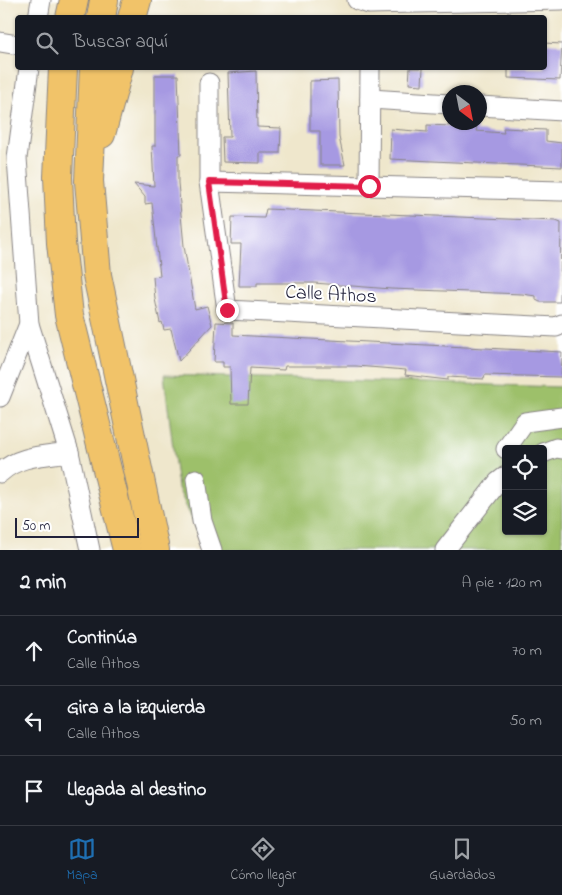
<!DOCTYPE html>
<html lang="es">
<meta charset="utf-8">
<style>
body{margin:0;font-family:"Indie Flower",sans-serif;background:#242831;color:#f1f3f6}
.controls{position:absolute;right:15px;bottom:15px;display:grid;overflow:hidden;border-radius:5px;box-shadow:0 1px 4px #0004}
.controls button{width:45px;height:45px;display:grid;place-items:center;padding:0;border:0;border-bottom:1px solid #363941;background:#171b24;color:#f1f3f6;font:25px sans-serif}
.compass{position:absolute;left:442px;top:85px;width:45px;height:45px;border-radius:50%;background:#171b24;box-shadow:0 1px 4px #0004;rotate:148deg}
.scale{position:absolute;left:15px;bottom:12px;width:124px;box-sizing:border-box;padding-left:5px;border:2px solid #22223b;border-top:0;font-size:14px;line-height:18px;white-space:nowrap;color:#22223b;-webkit-text-stroke:4px #fff;paint-order:stroke}
.stop{position:absolute;width:15px;height:15px;margin:-11px;border:4px solid #e11d48;border-radius:50%;background:#fff}
.stop.end{background:#e11d48;border-color:#fff;box-shadow:0 1px 5px #0008}
.list{margin:0;padding:0;list-style:none}
h2{display:flex;justify-content:space-between;align-items:center;height:65px;margin:0;padding:0 20px;font-size:21px}
h2 small{font-size:16px;font-weight:400;color:#9ea1a6}
.list li{display:grid;grid-template-columns:32px 1fr auto;gap:15px;align-items:center;box-sizing:border-box;height:70px;padding:0 20px;border-top:1px solid #363941}
.list b{display:block;font-size:19px;white-space:nowrap}
.list p{margin:0;font-size:16px;white-space:nowrap;color:#9ea1a6}
.list em{font-size:16px;font-style:normal;color:#9ea1a6}
.icon{flex:none;width:28px;height:28px;fill:none;stroke:currentColor;stroke-width:2;stroke-linecap:round;stroke-linejoin:round}
.map{position:relative;flex:none;width:562px;height:550px;overflow:hidden}
.search{position:absolute;background:#171b24;box-shadow:0 1px 4px #0004;left:15px;right:15px;top:15px;height:55px;display:flex;align-items:center;gap:12px;box-sizing:border-box;padding:0 18px;border-radius:5px;color:#9ea1a6;font-size:19px}
.sheet{height:275px;background:#171b24}
nav{display:flex;justify-content:space-around;align-items:center;box-sizing:border-box;height:70px;border-top:1px solid #363941;background:#171b24;font-size:14px;color:#9ea1a6}
nav a{display:grid;justify-items:center;gap:2px}
nav .on{color:#1f6fb2}
.map>svg:first-child{display:block}
</style>
<div class="map">
<svg width="562" height="550" viewBox="0 0 562 550">
<rect width="100%" height="100%" fill="#fff"/>
<filter id="ink" filterUnits="userSpaceOnUse"><feTurbulence type="fractalNoise" baseFrequency=".02" numOctaves="2"/><feDisplacementMap in="SourceGraphic" scale="10" xChannelSelector="R" yChannelSelector="G"/><feConvolveMatrix kernelMatrix="1 2 1 2 8 2 1 2 1" color-interpolation-filters="sRGB"/></filter>
<filter id="wash" filterUnits="userSpaceOnUse"><feTurbulence type="fractalNoise" baseFrequency=".0096" numOctaves="4" result="noise"/><feDisplacementMap in="SourceGraphic" scale="20" xChannelSelector="R" yChannelSelector="G"/><feGaussianBlur stdDeviation="1.12" result="paint"/><feColorMatrix in="noise" values="0 0 0 0 0 0 0 0 0 0 0 0 0 0 0 0 0 1.4 0 .05"/><feComposite in="paint" operator="in"/></filter>
<g filter="url(#wash)">
<rect width="100%" height="100%" fill="#efe7cc"/>
<path fill="#9dc06a" stroke="#607152" fill-rule="evenodd" d="M164,375L562,387V550H206L178,488ZM506,449H543V531H506Z"/>
<g id="blocks">
<g fill="#a699e2">
<path d="M544,43L562,44L560,80L508,78V68H544Z"/>
<path d="M410,68H423L422,85L409,84Z"/>
<path d="M256,71L257,127L281,128L280,153H260V163L223,162L222,137H230L228,73Z"/>
<path d="M155,75H178L181,155H178V183L184,246L195,309L207,306L212,325L179,361L171,329L164,330L162,322L160,323L155,299L153,277L160,276L152,203L145,204V197L134,184L154,186L152,146H155Z"/>
<path d="M338,80L339,137L345,165H320V131H310V81Z"/>
<path d="M427,125L477,127L476,131L504,133L503,128L546,130V141L562,143V167L390,159L391,129L427,132Z"/>
<path d="M266,209L556,221L561,223L560,302H540L536,300V296L522,294L391,289L314,283H257V286H239L241,244H231L232,217L264,218Z"/>
<path d="M216,322L233,323V335L562,352L561,377L485,375L484,379L448,377V380L405,375L406,370L356,366H285L284,370L250,368L248,404H231L230,367H223V362H214Z"/>
</g>
</g>
</g>
<g filter="url(#ink)">
<use href="#blocks" fill-opacity="0" stroke="#888484" stroke-width="1"/>
<g fill="none" stroke-linecap="round" stroke-linejoin="round">
<g stroke="#888484" stroke-width="21">
<g id="minor">
<path d="M357,0L369,4L562,0"/>
<path d="M38,18L41,0"/>
<path d="M0,42L18,45"/>
<path d="M29,68L17,158L29,324L69,452L90,550"/>
<path d="M209,83V182L227,310L556,327L562,324"/>
<path d="M370,99L450,104"/>
<path d="M480,106L562,111"/>
<path d="M209,182L562,191"/>
<path d="M369,186L370,68"/>
<path d="M0,397L29,324"/>
<path d="M506,449L525,422L562,417"/>
<path d="M543,453L556,448L562,449"/>
<path d="M0,473C19,455 44,456 69,452"/>
<path d="M196,479L202,521L212,550"/>
<path d="M445,550L498,482L506,476"/>
</g>
</g>
<g stroke="#888484" stroke-width="30">
<g id="highway">
<path d="M70,18L74,0"/>
<path d="M101,18L104,0"/>
<path d="M132,18L137,0"/>
<path d="M63,68L58,177L61,243L69,315L127,550"/>
<path d="M94,68L89,181L97,275L155,550"/>
<path d="M101,134L119,68"/>
</g>
</g>
<use href="#minor" stroke="#fff" stroke-width="19"/>
<use href="#highway" stroke="#f1c369" stroke-width="28"/>
</g>
</g>
<g fill="none" stroke-linecap="round" stroke-linejoin="round" filter="url(#ink)">
<path stroke="#e11d48" stroke-width="6" d="M227,310L209,182L369,186"/>
</g>
<g text-anchor="middle" stroke-width="4" stroke-linejoin="round" paint-order="stroke">
<g font-size="20" fill="#22223b" stroke="#fff">
<text transform="translate(331 293) rotate(3)" y="7">Calle Athos</text>
</g>
</g>
</svg>
<div class="controls">
<button><svg class="icon" aria-label="locate" viewBox="0 0 24 24"><circle cx="12" cy="12" r="6"/><path d="M12 2v4M12 18v4M2 12h4M18 12h4"/></svg></button>
<button><svg class="icon" aria-label="layers" viewBox="0 0 24 24"><path d="M12 4l9 5-9 5-9-5zM3 14l9 5 9-5"/></svg></button>
</div>
<svg class="compass" viewBox="-18 -18 36 36"><path d="M0-13l5 13h-10z" fill="#e53935"/><path d="M0 13l5-13h-10z" fill="#9ea1a6"/></svg>
<div class="scale">50 m</div>
<div class="stop" style="left:369px;top:186px"></div>
<div class="stop end" style="left:227px;top:310px"></div>
<div class="search"><svg class="icon" aria-label="search" viewBox="0 0 24 24"><circle cx="10" cy="10" r="6"/><path d="M15 15l6 6"/></svg>Buscar aquí</div>
</div>
<section class="sheet">
<h2>2 min<small>A pie · 120 m</small></h2>
<ul class="list">
<li><svg class="icon" aria-label="ahead" viewBox="0 0 24 24"><path d="M12 20V5M6 11l6-6 6 6"/></svg><div><b>Continúa</b><p>Calle Athos</p></div><em>70 m</em></li>
<li><svg class="icon" aria-label="left" viewBox="0 0 24 24"><path d="M17 20v-9H6M10 6l-5 5 5 5"/></svg><div><b>Gira a la izquierda</b><p>Calle Athos</p></div><em>50 m</em></li>
<li><svg class="icon" aria-label="arrive" viewBox="0 0 24 24"><path d="M6 21V4h12l-3 4 3 4H6"/></svg><div><b>Llegada al destino</b></div></li>
</ul>
</section>
<nav>
<a class="on"><svg class="icon" aria-label="map" viewBox="0 0 24 24"><path d="M3 6l6-2 6 2 6-2v14l-6 2-6-2-6 2zM9 4v14M15 6v14"/></svg>Mapa</a>
<a><svg class="icon" aria-label="directions" viewBox="0 0 24 24"><path d="M12 3l9 9-9 9-9-9zM9 14v-3h6M13 9l2 2-2 2"/></svg>Cómo llegar</a>
<a><svg class="icon" aria-label="saved" viewBox="0 0 24 24"><path d="M7 4h10v16l-5-4-5 4z"/></svg>Guardados</a>
</nav>
